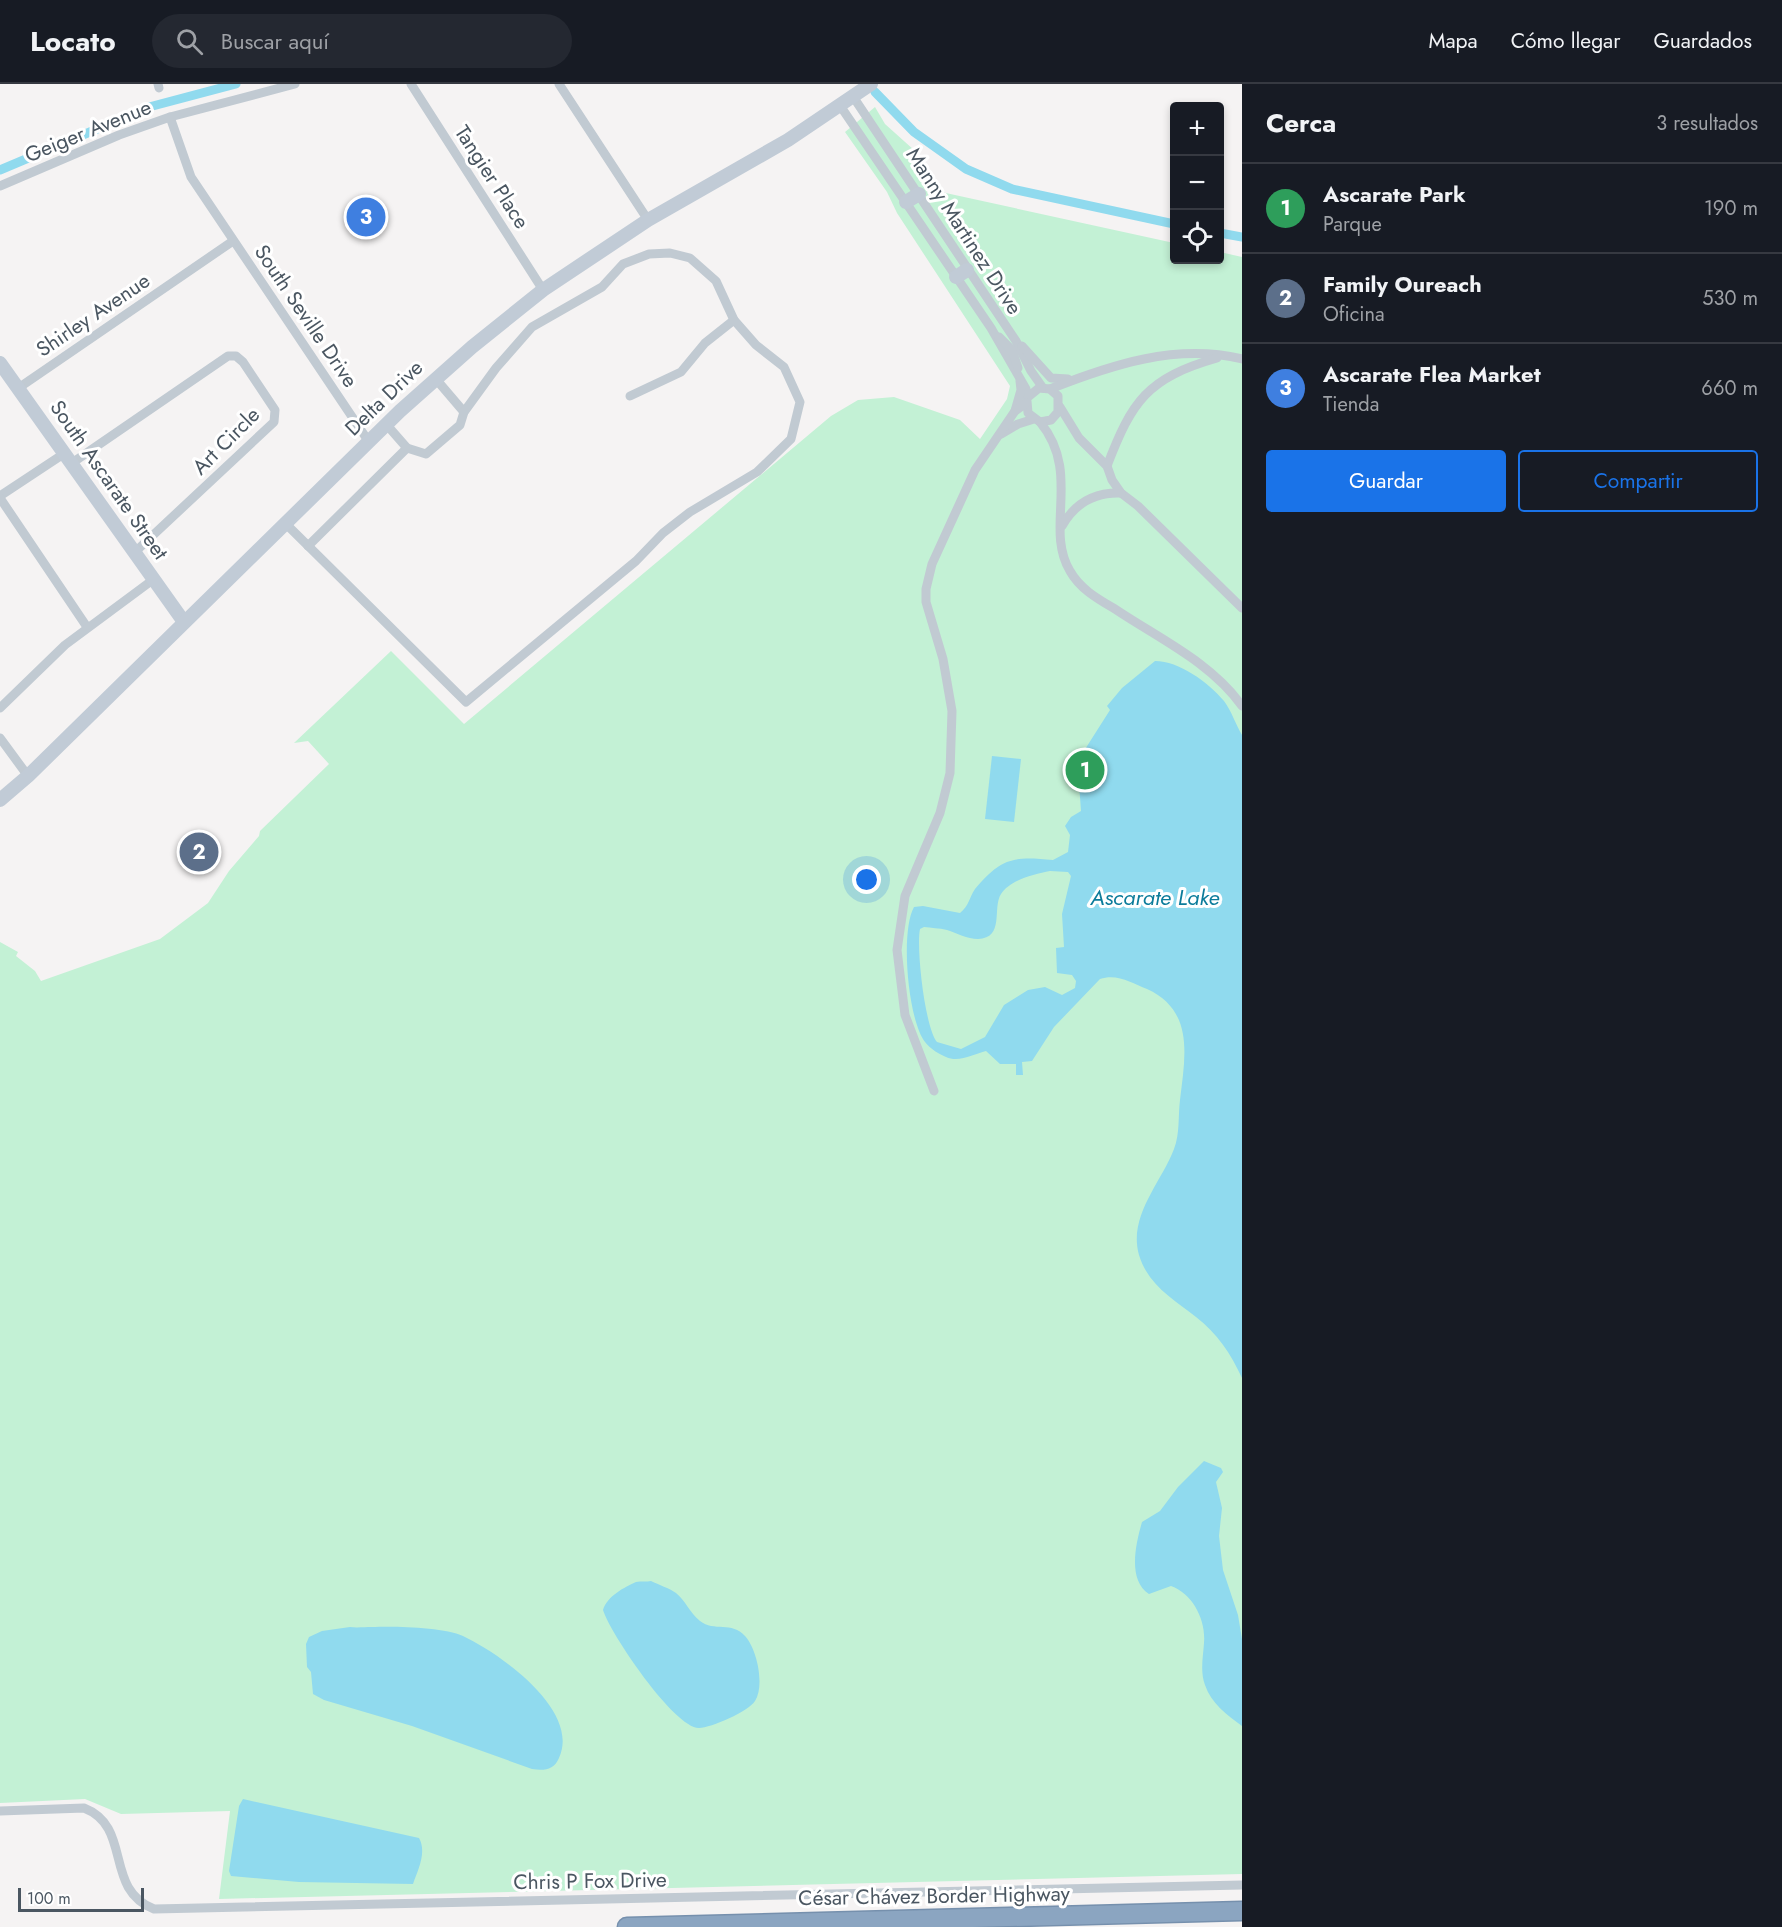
<!DOCTYPE html>
<html lang="es">
<meta charset="utf-8">
<style>
body{margin:0;font-family:Jost,sans-serif;background:#242831;color:#f1f3f6}
.controls{position:absolute;right:18px;top:18px;display:grid;overflow:hidden;border-radius:6px;box-shadow:0 3px 9px #0003}
.controls button{width:54px;height:54px;display:grid;place-items:center;padding:0;border:0;border-bottom:2px solid #363941;background:#171b24;color:#f1f3f6;font:30px sans-serif}
.scale{position:absolute;left:18px;bottom:15px;width:126px;box-sizing:border-box;padding-left:6px;border:3px solid #4a5661;border-top:0;font-size:16px;line-height:21px;white-space:nowrap;color:#4a5661;-webkit-text-stroke:4px #fff;paint-order:stroke}
.you{position:absolute;left:867px;top:796px;width:21px;height:21px;margin:-15px;border:4px solid #fff;border-radius:50%;background:#1a73e8;box-shadow:0 0 0 9px #1a73e833}
.badge{display:grid;place-items:center;width:39px;height:39px;border-radius:50%;background:#1a73e8;color:#fff;font-size:20px;font-weight:700}
.pin{position:absolute;translate:-50% -50%;border:3px solid #fff;box-shadow:0 2px 6px #0006}
.list{margin:0;padding:0;list-style:none}
h2{display:flex;justify-content:space-between;align-items:center;height:78px;margin:0;padding:0 24px;font-size:26px}
h2 small{font-size:20px;font-weight:400;color:#9ea1a6}
.list li{display:grid;grid-template-columns:39px 1fr auto;gap:18px;align-items:center;box-sizing:border-box;height:90px;padding:0 24px;border-top:2px solid #363941}
.list b{display:block;font-size:22px;white-space:nowrap}
.list p{margin:0;font-size:20px;white-space:nowrap;color:#9ea1a6}
.list em{font-size:20px;font-style:normal;color:#9ea1a6}
.actions{display:flex;gap:12px;padding:18px 24px}
.actions a{flex:1;padding:14px 0;border:2px solid #1a73e8;border-radius:6px;text-align:center;font-size:21px;color:#1a73e8}
.actions .main{background:#1a73e8;color:#fff}
.icon{flex:none;width:33px;height:33px;fill:none;stroke:currentColor;stroke-width:2;stroke-linecap:round;stroke-linejoin:round}
.map{position:relative;flex:none;width:1242px;height:1843px;overflow:hidden}
header{display:flex;align-items:center;gap:36px;box-sizing:border-box;height:84px;padding:0 30px;background:#171b24;border-bottom:2px solid #363941}
header strong{font-size:28px}
nav{display:flex;gap:33px;margin-inline-start:auto;font-size:21px}
.search{width:420px;height:54px;background:#242831;display:flex;align-items:center;gap:15px;box-sizing:border-box;padding:0 21px;border-radius:33px;color:#9ea1a6;font-size:22px}
main{display:flex}
aside{flex:1;background:#171b24}
.map>svg:first-child{display:block}
</style>
<header>
<strong>Locato</strong>
<div class="search"><svg class="icon" aria-label="search" viewBox="0 0 24 24"><circle cx="10" cy="10" r="6"/><path d="M15 15l6 6"/></svg>Buscar aquí</div>
<nav><a>Mapa</a><a>Cómo llegar</a><a>Guardados</a></nav>
</header>
<main>
<div class="map">
<svg width="1242" height="1843" viewBox="0 0 1242 1843">
<rect width="100%" height="100%" fill="#f5f3f3"/>
<path fill="#c3f1d5" d="M875,23L885,40L924,75L918,84L932,106L1174,159V176H1220V168L1242,173V1790L219,1815L230,1727L121,1730L85,1715L0,1719V858L18,868L16,872L35,887L41,897L160,855L208,819L229,787L259,752L260,747L329,680L308,657L294,659L391,567L464,640L831,332L858,316L894,313L960,336L980,355L1007,315L1010,302L897,129L887,108L845,48Z"/>
<g fill="#90daee" fill-rule="evenodd">
<path d="M1155,577C1179,577 1208,598 1224,617C1231,626 1236,641 1242,651V1294C1231,1270 1217,1249 1196,1233C1173,1215 1148,1201 1139,1171C1128,1132 1161,1099 1174,1065C1180,1050 1178,1032 1180,1016C1185,973 1195,927 1147,905C1132,899 1117,889 1100,895L1054,943L1032,977L1022,978L1023,991H1016V980H1000L986,967C974,970 959,979 946,973C941,971 930,965 925,958C908,936 900,848 914,823L923,822L960,829C969,822 969,814 975,805C1001,774 1013,772 1053,776L1068,768L1070,751L1065,742L1071,733L1081,727L1078,685L1082,670L1110,626L1107,622L1122,604ZM1050,787L1068,788L1071,792L1062,830L1064,863L1056,864L1057,889L1072,891L1076,897L1075,904L1062,911L1045,903L1028,906L1004,921L985,953L961,965L937,958C925,944 916,864 920,845L924,843C931,844 939,844 947,846C957,849 967,855 978,855C1005,854 992,824 1001,810C1010,796 1034,790 1050,787Z"/>
<path d="M992,672L1021,675L1014,738L985,735Z"/>
<path d="M1204,1377L1221,1384L1223,1388L1216,1398L1222,1424L1219,1452L1223,1486L1238,1531L1242,1555V1642C1227,1631 1211,1619 1205,1601C1200,1587 1203,1574 1204,1559C1206,1536 1193,1510 1171,1502L1149,1510C1127,1496 1136,1459 1142,1438L1160,1427L1178,1403Z"/>
<path d="M651,1497C659,1501 669,1504 676,1509C685,1516 690,1529 700,1537C714,1548 732,1537 745,1552C757,1565 765,1601 755,1617C749,1627 711,1644 699,1644C674,1644 610,1549 603,1526C607,1512 625,1503 636,1498C641,1497 647,1498 651,1497Z"/>
<path d="M350,1543C356,1544 365,1543 372,1543C394,1542 444,1543 463,1552C499,1569 581,1626 559,1674C554,1686 544,1687 532,1685L412,1642L324,1616L313,1610L311,1588L307,1583L306,1560L309,1553L322,1547Z"/>
<path d="M243,1715L419,1754C427,1768 418,1786 413,1800L299,1798L231,1792L229,1787L239,1722Z"/>
</g>
<g fill="none" stroke-linecap="round" stroke-linejoin="round">
<g stroke="#90daee" stroke-width="9">
<path d="M875,8L914,48L966,85L1012,105L1174,140"/>
<path d="M0,86L149,23L236,0"/>
<path d="M1220,149L1242,153"/>
</g>
<g stroke="#7690ad" stroke-width="21">
<path id="highway" d="M627,1843L1242,1827"/>
</g>
<g stroke="#c1cad2" stroke-width="9">
<path d="M158,0L159,4"/>
<path d="M411,0L543,206"/>
<path d="M559,0L648,136"/>
<path d="M852,11L1016,257L1031,287L1043,304"/>
<path d="M839,20L991,244L1026,305L1028,329L1040,338L1051,336L1058,328V312L1050,305L1039,304L1028,313"/>
<path d="M170,33L191,93L369,358"/>
<path d="M0,102L119,51L170,33L295,0"/>
<path d="M999,253L1012,266L1018,284"/>
<path d="M1022,262L1051,294L1068,295"/>
<path d="M435,294L464,328"/>
<path d="M17,305L233,157"/>
<path d="M1050,305C1111,281 1176,259 1242,275"/>
<path d="M630,312L681,288L705,259L734,236"/>
<path d="M1060,323L1079,354L1107,382L1112,396L1121,409L1138,422L1242,524"/>
<path d="M1015,327L1021,306L1020,297"/>
<path d="M1040,338C1082,389 1044,444 1070,487C1080,505 1098,515 1115,525C1158,554 1211,578 1242,622"/>
<path d="M1001,350L1018,340L1034,335"/>
<path d="M72,379L228,272H236L243,278L275,326L274,338L135,468"/>
<path d="M1107,382C1132,317 1147,294 1217,274"/>
<path d="M0,412L65,369"/>
<path d="M0,414L87,543"/>
<path d="M285,439L466,618L636,477L663,449L690,428L757,388L791,355L800,318L784,283L756,261L734,236L716,197L690,174L670,169L649,170L623,180L602,203L532,243L496,284L464,328L460,341L426,370L407,364L386,340"/>
<path d="M1062,442C1075,419 1095,408 1121,409"/>
<path d="M308,462L407,364"/>
<path d="M0,624L65,561L154,495"/>
<path d="M0,654L28,692"/>
<path d="M934,1007L905,931L897,866L905,812L940,729L950,689L952,627L943,575L926,518V505L932,480L975,386L1015,327L1026,319"/>
<path d="M0,1727L84,1724C133,1743 103,1805 154,1825L1242,1801"/>
</g>
<g stroke="#c1cbd6" stroke-width="14">
<path d="M906,118L919,110"/>
<path d="M956,193L967,186"/>
<path d="M0,279L184,538"/>
<path d="M0,716L28,692L400,327L472,263L543,206L648,136L788,56L871,0"/>
</g>
<use href="#highway" stroke="#8ba5c1" stroke-width="18"/>
</g>
<g text-anchor="middle" stroke-width="6" stroke-linejoin="round" paint-order="stroke">
<g font-size="21" fill="#4a5661" stroke="#fff">
<text transform="translate(88 47) rotate(-22)" y="7">Geiger Avenue</text>
<text transform="translate(492 93) rotate(57)" y="7">Tangier Place</text>
<text transform="translate(964 147) rotate(57)" y="7">Manny Martinez Drive</text>
<text transform="translate(93 231) rotate(-34)" y="7">Shirley Avenue</text>
<text transform="translate(306 232) rotate(56)" y="7">South Seville Drive</text>
<text transform="translate(384 314) rotate(-44)" y="7">Delta Drive</text>
<text transform="translate(226 357) rotate(-45)" y="7">Art Circle</text>
<text transform="translate(109 396) rotate(55)" y="7">South Ascarate Street</text>
<text transform="translate(590 1797) rotate(-1)" y="7">Chris P Fox Drive</text>
<text transform="translate(934 1812) rotate(-1)" y="7">César Chávez Border Highway</text>
</g>
<g font-size="22" font-style="italic" fill="#0c7c9b" stroke="#fff">
<text x="1155" y="821">Ascarate Lake</text>
</g>
</g>
</svg>
<div class="controls">
<button>+</button>
<button>−</button>
<button><svg class="icon" aria-label="locate" viewBox="0 0 24 24"><circle cx="12" cy="12" r="6"/><path d="M12 2v4M12 18v4M2 12h4M18 12h4"/></svg></button>
</div>
<div class="scale">100 m</div>
<div class="you"></div>
<div class="pin badge" style="left:1085px;top:686px;background:#2e9e5b">1</div>
<div class="pin badge" style="left:199px;top:768px;background:#5c6f8a">2</div>
<div class="pin badge" style="left:366px;top:133px;background:#3f7fe0">3</div>
</div>
<aside>
<h2>Cerca<small>3 resultados</small></h2>
<ul class="list">
<li><span class="badge" style="background:#2e9e5b">1</span><div><b>Ascarate Park</b><p>Parque</p></div><em>190 m</em></li>
<li><span class="badge" style="background:#5c6f8a">2</span><div><b>Family Oureach</b><p>Oficina</p></div><em>530 m</em></li>
<li><span class="badge" style="background:#3f7fe0">3</span><div><b>Ascarate Flea Market</b><p>Tienda</p></div><em>660 m</em></li>
</ul>
<div class="actions"><a class="main">Guardar</a><a>Compartir</a></div>
</aside>
</main>
